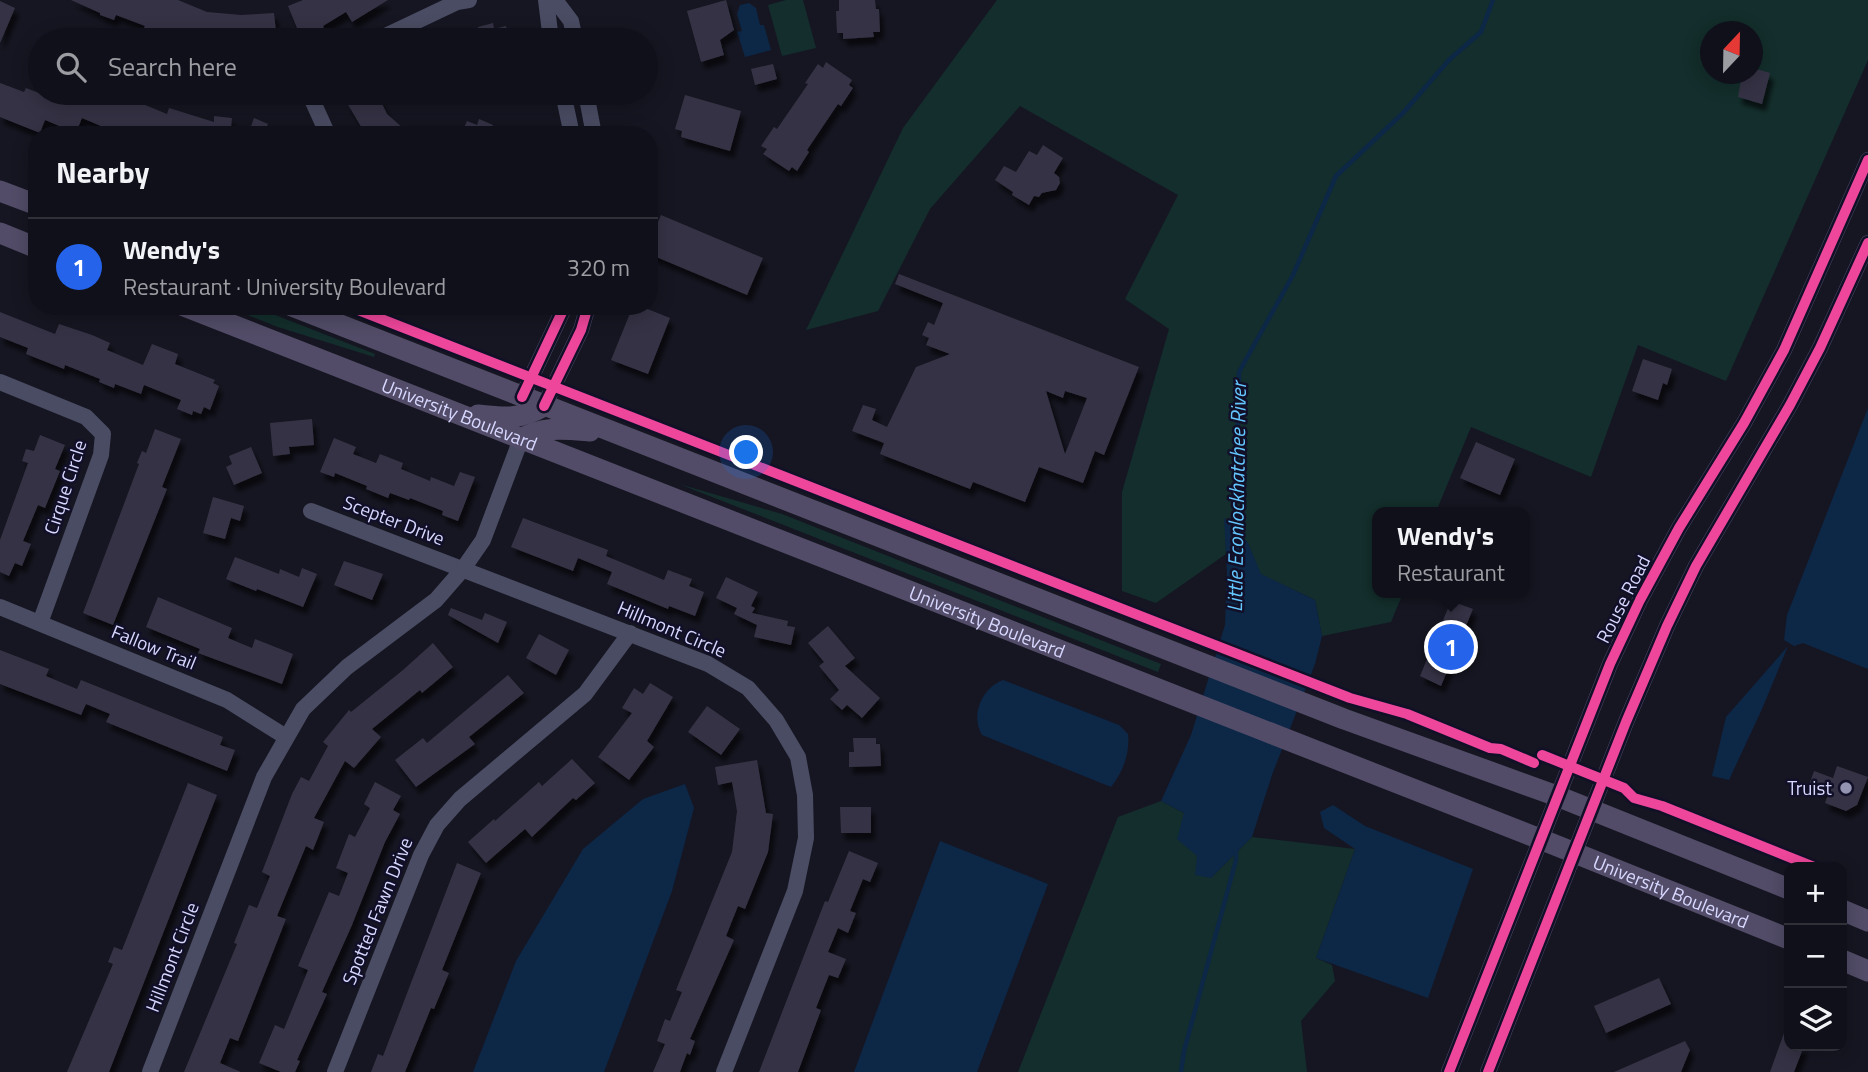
<!DOCTYPE html>
<meta charset="utf-8">
<style>
body{margin:0;font-family:"Titillium Web",sans-serif;background:#191923;color:#f1f3f6}
.controls{position:absolute;right:21px;bottom:21px;display:grid;overflow:hidden;border-radius:14px;box-shadow:0 4px 18px #0003}
.controls button{width:63px;height:63px;display:grid;place-items:center;padding:0;border:0;border-bottom:2px solid #303039;background:#10101a;color:#f1f3f6;font:35px sans-serif}
.compass{position:absolute;left:1700px;top:21px;width:63px;height:63px;border-radius:50%;background:#10101a;box-shadow:0 4px 18px #0003;rotate:22deg}
.you{position:absolute;left:747px;top:453px;width:24px;height:24px;margin:-18px;border:5px solid #fff;border-radius:50%;background:#1a73e8;box-shadow:0 0 0 10px #1a73e833}
.badge{display:grid;place-items:center;width:46px;height:46px;border-radius:50%;background:#2563eb;color:#fff;font-size:23px;font-weight:700}
.pin{position:absolute;translate:-50% -50%;border:4px solid #fff;box-shadow:0 2px 7px #0006}
.popup{position:absolute;left:1372px;top:507px;width:158px;height:91px;box-sizing:border-box;display:grid;place-content:center;border-radius:14px;background:#10101a;filter:drop-shadow(0 2px 5px #0005);font-size:23px;white-space:nowrap;color:#9c9da2}
.popup b{font-size:26px;color:#f1f3f6}
.popup::after{content:'';position:absolute;left:50%;top:100%;margin-left:-14px;border:14px solid transparent;border-top-color:#10101a}
.list{margin:0;padding:0;list-style:none}
h2{display:flex;justify-content:space-between;align-items:center;height:91px;margin:0;padding:0 28px;font-size:30px}
h2 small{font-size:23px;font-weight:400;color:#9c9da2}
.list li{display:grid;grid-template-columns:46px 1fr auto;gap:21px;align-items:center;box-sizing:border-box;height:98px;padding:0 28px;border-top:2px solid #303039}
.list b{display:block;font-size:26px;white-space:nowrap}
.list p{margin:0;font-size:23px;white-space:nowrap;color:#9c9da2}
.list em{font-size:23px;font-style:normal;color:#9c9da2}
.icon{flex:none;width:38px;height:38px;fill:none;stroke:currentColor;stroke-width:2;stroke-linecap:round;stroke-linejoin:round}
.map{position:relative;flex:none;width:1868px;height:1072px;overflow:hidden}
.search{position:absolute;background:#10101a;box-shadow:0 4px 18px #0003;left:28px;top:28px;width:630px;height:77px;display:flex;align-items:center;gap:18px;box-sizing:border-box;padding:0 24px;border-radius:38px;color:#9c9da2;font-size:26px}
.panel{position:absolute;background:#10101a;box-shadow:0 4px 18px #0003;left:28px;top:126px;width:630px;height:189px;border-radius:28px}
.map>svg:first-child{display:block}
</style>
<div class="map">
<svg width="1868" height="1072" viewBox="0 0 1868 1072">
<defs>
<filter id="shadow"><feDropShadow dx="4" dy="7" stdDeviation="2" flood-color="#0009"/></filter>
</defs>
<rect width="100%" height="100%" fill="#161622"/>
<g fill="#132e2c" fill-rule="evenodd">
<path d="M786,0H803L816,48L782,56L768,5Z"/>
<path d="M997,0H1868V60L1726,381L1638,345L1591,477L1471,427L1436,512H1378V593H1403L1391,622L1322,636L1315,600L1260,574L1248,543L1225,519L1226,554L1156,603L1122,591V492L1169,329L1125,299L1178,195L1020,106L930,209L878,311L806,330L903,128ZM1710,32H1752V74H1710Z"/>
<path d="M225,306H252L375,354L374,357L278,327Z"/>
<path d="M679,484L782,514L1161,664L1158,672Z"/>
<path d="M1161,801L1184,813L1197,856L1211,878L1252,837L1355,849L1316,958L1332,965L1335,981L1301,1021L1307,1072H1018L1118,817Z"/>
</g>
<g fill="#0d2747">
<path d="M749,3L756,8L760,25H764L771,50L745,57L737,32L742,31L737,14L740,5Z"/>
<path d="M1868,408V669L1803,643L1794,646L1784,640L1787,615Z"/>
<path d="M1224,518L1248,543L1261,574L1315,600L1322,636L1315,664L1272,775L1252,837L1211,878L1195,875L1197,856L1177,839L1184,813L1161,801L1191,735L1225,625L1227,573Z"/>
<path d="M1788,646L1762,709L1729,780L1712,776L1726,717Z"/>
<path d="M1003,680L1119,725L1128,734C1130,753 1123,772 1111,787L982,735C970,715 982,688 1003,680Z"/>
<path d="M685,784L694,808L672,891L604,1072H473L516,961L583,849L643,799Z"/>
<path d="M1333,805L1365,826L1473,869L1428,998L1316,958L1355,849L1324,828L1320,812Z"/>
<path d="M940,841L1048,884L977,1072H854Z"/>
</g>
<g fill="none" stroke-linecap="round" stroke-linejoin="round">
<g stroke="#0d2747" stroke-width="4.5">
<path d="M1235,532L1239,372L1293,275L1336,176L1403,113L1449,60L1481,32L1493,0"/>
<path d="M1181,1072L1184,1051L1236,860V849"/>
</g>
</g>
<g fill="#343344" fill-rule="evenodd" filter="url(#shadow)">
<path d="M71,0H178L207,12L241,15L274,13L277,40H173L144,28L145,26L116,15L114,20L100,15V13Z"/>
<path d="M303,0H388L352,22L346,12L323,26L327,36L316,40H302L288,6Z"/>
<path d="M726,0L734,30L720,40L724,55L701,62L687,11Z"/>
<path d="M839,0H875L876,9H879L880,32H873L874,37L843,39V33H837L836,11H839Z"/>
<path d="M0,1L15,8L0,43Z"/>
<path d="M493,23L494,29L506,26L509,40H465V36L480,32L478,27Z"/>
<path d="M826,62L852,80L849,85L853,88L841,106L838,104L807,150L809,152L797,171L792,167L789,171L763,154L767,149L761,146L774,127L777,129L808,84L805,83L818,64L823,68Z"/>
<path d="M773,64L777,79L755,85L751,69Z"/>
<path d="M1753,68L1770,73L1762,104L1738,97L1742,74H1753Z"/>
<path d="M0,83L24,92L26,88L39,93H51L62,97L64,93H87L97,97L99,93H116L167,114L169,108L214,122V116L232,118L231,128L244,132V135H161L138,126L135,135H122L82,118L76,133L45,120L40,133L0,117Z"/>
<path d="M359,93H377L387,114L411,135H366L347,103L353,100L351,97Z"/>
<path d="M685,95L741,111L730,151L681,137L682,131L675,129Z"/>
<path d="M254,118L268,124L263,135H248Z"/>
<path d="M479,119L493,125L491,130L501,135H461L467,121L477,125Z"/>
<path d="M1043,145L1063,158L1054,173L1059,177L1060,183L1056,190L1042,193L1039,197L1034,196L1029,205L1012,195L1013,192L995,180L1004,166L1016,172L1029,151L1037,155Z"/>
<path d="M661,215L763,258L747,295L649,254V243Z"/>
<path d="M899,274L1139,367L1104,455L1095,451L1083,483L1039,467L1025,502L973,482L970,489L880,454L884,443L852,431L863,405L876,409L872,420L887,427L916,367L950,354L926,345L929,338L922,335L928,322L934,325L943,303L895,284ZM1046,391L1063,398L1065,391L1087,398L1065,454Z"/>
<path d="M633,306H640L670,318L648,374L611,360Z"/>
<path d="M0,312L55,334L59,324L92,335L110,343L107,350L143,365L152,344L178,354L175,364L215,380L213,383L219,386L210,410L204,407L201,414L193,411L192,415L177,409L181,400L144,385L141,394L115,384L114,388L99,382L100,379L65,365L64,369L26,354L28,348L0,337Z"/>
<path d="M1643,359L1672,369L1667,385L1663,383L1658,400L1632,391Z"/>
<path d="M312,419L314,445L289,447L290,454L273,456L270,423Z"/>
<path d="M155,429L181,439L162,487L167,489L113,625L83,613L139,464L137,463L142,451L146,453Z"/>
<path d="M40,435L65,445L55,469L60,471L45,508L38,505L23,541L31,544L22,566L15,563L9,576L0,572V540L28,463L22,461L26,449L34,451Z"/>
<path d="M334,438L356,447L353,454L376,463L380,454L403,463L401,469L430,481L431,477L454,486L460,472L475,477L458,521L442,515L443,511L410,498L409,500L390,493L388,498L366,489L367,486L335,473L334,477L320,472Z"/>
<path d="M1476,442L1515,459L1500,495L1460,478Z"/>
<path d="M251,447L262,473L234,485L226,467L232,464L229,456Z"/>
<path d="M213,497L244,506L240,521L231,518L225,539L203,533Z"/>
<path d="M523,518L608,550L606,556L664,580L668,570L692,579L689,586L704,592L695,616L669,606L668,609L607,584L612,572L578,558L573,571L511,547Z"/>
<path d="M235,557L279,574L280,569L299,577L302,568L317,574L303,607L257,589L256,591L226,579Z"/>
<path d="M344,561L383,574L372,600L334,585Z"/>
<path d="M726,577L758,592L751,606L755,608L752,613L788,621L787,626L795,627L791,645L754,637L757,625L734,614L737,608L716,598Z"/>
<path d="M158,597L232,628L228,638L252,648L255,639L293,654L282,684L198,653L200,649L146,627Z"/>
<path d="M1451,601L1473,609L1441,686L1420,676Z"/>
<path d="M451,608L482,620L485,613L507,622L498,643L448,615Z"/>
<path d="M828,626L855,658L845,666L880,698L862,718L847,705L842,710L830,699L839,690L819,666L824,662L808,643Z"/>
<path d="M539,634L569,650L556,675L526,658Z"/>
<path d="M433,643L453,667L422,693L420,690L372,729L381,737L354,768L345,761L314,818L324,822L313,850L306,846L277,916L286,919L238,1041L230,1038L220,1063L241,1072H184L237,944L234,943L249,905L257,908L270,876L262,872L292,794L301,777L309,781L328,746L323,742L349,710L351,712L403,670Z"/>
<path d="M0,650L49,669L46,676L77,689L81,680L223,737L220,745L235,750L227,771L106,722L110,714L86,704L81,715L0,684Z"/>
<path d="M508,675L524,693L469,737L475,744L416,787L395,760L423,738L427,743Z"/>
<path d="M650,683L673,697L647,741L654,747L629,780L598,757L632,713L622,708L634,688L643,694Z"/>
<path d="M707,706L740,729L721,755L688,732Z"/>
<path d="M853,738H876V744H880L881,766L849,767V752H854Z"/>
<path d="M572,759L595,783L576,800L573,798L532,837L525,829L486,863L468,842L494,819L495,821L539,782L542,786Z"/>
<path d="M757,760L766,813L773,814L768,852L745,909L738,906L726,936L734,940L690,1039L695,1041L690,1055L687,1053L680,1072H653L665,1044L657,1041L665,1019L670,1021L682,992L676,990L732,852L737,811L732,782L718,785L715,767Z"/>
<path d="M1837,766L1868,777L1857,805L1846,811L1825,803L1829,792L1809,785L1814,771L1833,778Z"/>
<path d="M375,782L401,796L393,810L400,814L385,842L352,925L322,992L327,994L297,1060L300,1061L295,1072H281L259,1063L275,1025L284,1029L308,970L298,966L329,892L339,896L348,873L336,868L349,834L355,837L370,808L364,804Z"/>
<path d="M188,783L217,795L109,1072H67L113,964L108,962L114,947L122,950Z"/>
<path d="M840,807H871V833H841Z"/>
<path d="M849,851L878,863L870,882L863,879L850,911L856,913L848,933L838,928L828,952L846,959L838,978L829,975L816,1008L821,1010L798,1072H759L825,901L828,902Z"/>
<path d="M457,863L481,873L442,970L449,973L434,1009L431,1008L405,1072H371L378,1054L383,1056Z"/>
<path d="M1659,978L1671,1004L1606,1033L1594,1006Z"/>
<path d="M1788,1022L1789,1046H1804L1794,1072H1770Z"/>
<path d="M1685,1041L1690,1050L1681,1072H1614Z"/>
</g>
<g fill="none" stroke-linecap="round" stroke-linejoin="round">
<g stroke="#4a4c63" stroke-width="16">
<path d="M546,0L551,40"/>
<path d="M555,0L571,21L575,40"/>
<path d="M377,40L457,2L469,0"/>
<path d="M309,93L328,135"/>
<path d="M563,93L572,135"/>
<path d="M586,93L594,135"/>
<path d="M0,382L86,417L103,434L101,455L40,623"/>
<path d="M522,397L565,306"/>
<path d="M544,406L581,330L588,306"/>
<path d="M311,511L708,664L748,688L776,720L798,757L805,795L806,838L795,891L724,1072"/>
<path d="M0,607L227,700L286,737"/>
<path d="M150,1072L264,777L303,709L347,667L436,600L463,569L483,540L521,439"/>
<path d="M335,1072L421,855L437,825L460,799L585,694L630,633"/>
<path d="M1449,1072L1610,664L1640,600L1679,528L1744,423L1784,350L1868,160"/>
<path d="M1488,1072L1626,722L1667,626L1696,566L1790,405L1820,348L1868,243"/>
</g>
<g stroke="#524c68" stroke-width="21">
<path d="M0,191L37,205"/>
<path d="M0,233L37,248"/>
<path id="s1" d="M184,306L1540,839L1789,939"/>
<path d="M292,306L1344,719L1557,796L1789,889"/>
<path d="M478,415C505,418 519,420 544,406"/>
<path d="M521,439C543,426 565,429 590,431"/>
<path d="M1842,910L1868,921"/>
<path d="M1842,960L1868,971"/>
</g>
<g stroke="#111028" stroke-width="15">
<g id="cycleway">
<path d="M348,306L1350,698L1407,714L1490,748L1501,749L1534,763"/>
<path d="M522,397L565,306"/>
<path d="M544,406L581,330L588,306"/>
<path d="M1542,755L1624,788L1634,798L1662,806L1814,867"/>
<path d="M1449,1072L1610,664L1640,600L1679,528L1744,423L1784,350L1868,160"/>
<path d="M1488,1072L1626,722L1667,626L1696,566L1790,405L1820,348L1868,243"/>
</g>
</g>
<use href="#cycleway" stroke="#ed469a" stroke-width="10"/>
</g>
<circle fill="#9393b2" stroke="#111028" stroke-width="2.5" cx="1846" cy="788" r="7"/>
<g text-anchor="middle" stroke-width="5" stroke-linejoin="round" paint-order="stroke">
<g font-size="19" fill="#d7d7ff" stroke="#111028">
<text dy="7" stroke="none"><textPath href="#s1" startOffset="296">University Boulevard</textPath></text>
<text transform="translate(65 487) rotate(-72)" y="7">Cirque Circle</text>
<text transform="translate(394 520) rotate(21)" y="7">Scepter Drive</text>
<text transform="translate(1623 599) rotate(-63)" y="7">Rouse Road</text>
<text dy="7" stroke="none"><textPath href="#s1" startOffset="863">University Boulevard</textPath></text>
<text transform="translate(672 629) rotate(23)" y="7">Hillmont Circle</text>
<text transform="translate(154 647) rotate(22)" y="7">Fallow Trail</text>
<text dy="7" stroke="none"><textPath href="#s1" startOffset="1598">University Boulevard</textPath></text>
<text transform="translate(377 911) rotate(-68)" y="7">Spotted Fawn Drive</text>
<text transform="translate(172 957) rotate(-69)" y="7">Hillmont Circle</text>
</g>
<g font-size="19" fill="#d7d7ff" stroke="#111028" text-anchor="end">
<text x="1832" y="795">Truist</text>
</g>
<g font-size="21" font-style="italic" fill="#65c7ff" stroke="#111028">
<text transform="translate(1237 497) rotate(-89)" y="7">Little Econlockhatchee River</text>
</g>
</g>
</svg>
<div class="controls">
<button>+</button>
<button>−</button>
<button><svg class="icon" aria-label="layers" viewBox="0 0 24 24"><path d="M12 4l9 5-9 5-9-5zM3 14l9 5 9-5"/></svg></button>
</div>
<svg class="compass" viewBox="-18 -18 36 36"><path d="M0-13l5 13h-10z" fill="#e53935"/><path d="M0 13l5-13h-10z" fill="#9c9da2"/></svg>
<div class="you"></div>
<div class="pin badge" style="left:1451px;top:647px">1</div>
<div class="popup"><b>Wendy's</b>Restaurant</div>
<div class="search"><svg class="icon" aria-label="search" viewBox="0 0 24 24"><circle cx="10" cy="10" r="6"/><path d="M15 15l6 6"/></svg>Search here</div>
<section class="panel">
<h2>Nearby<small></small></h2>
<ul class="list">
<li><span class="badge">1</span><div><b>Wendy's</b><p>Restaurant · University Boulevard</p></div><em>320 m</em></li>
</ul>
</section>
</div>
